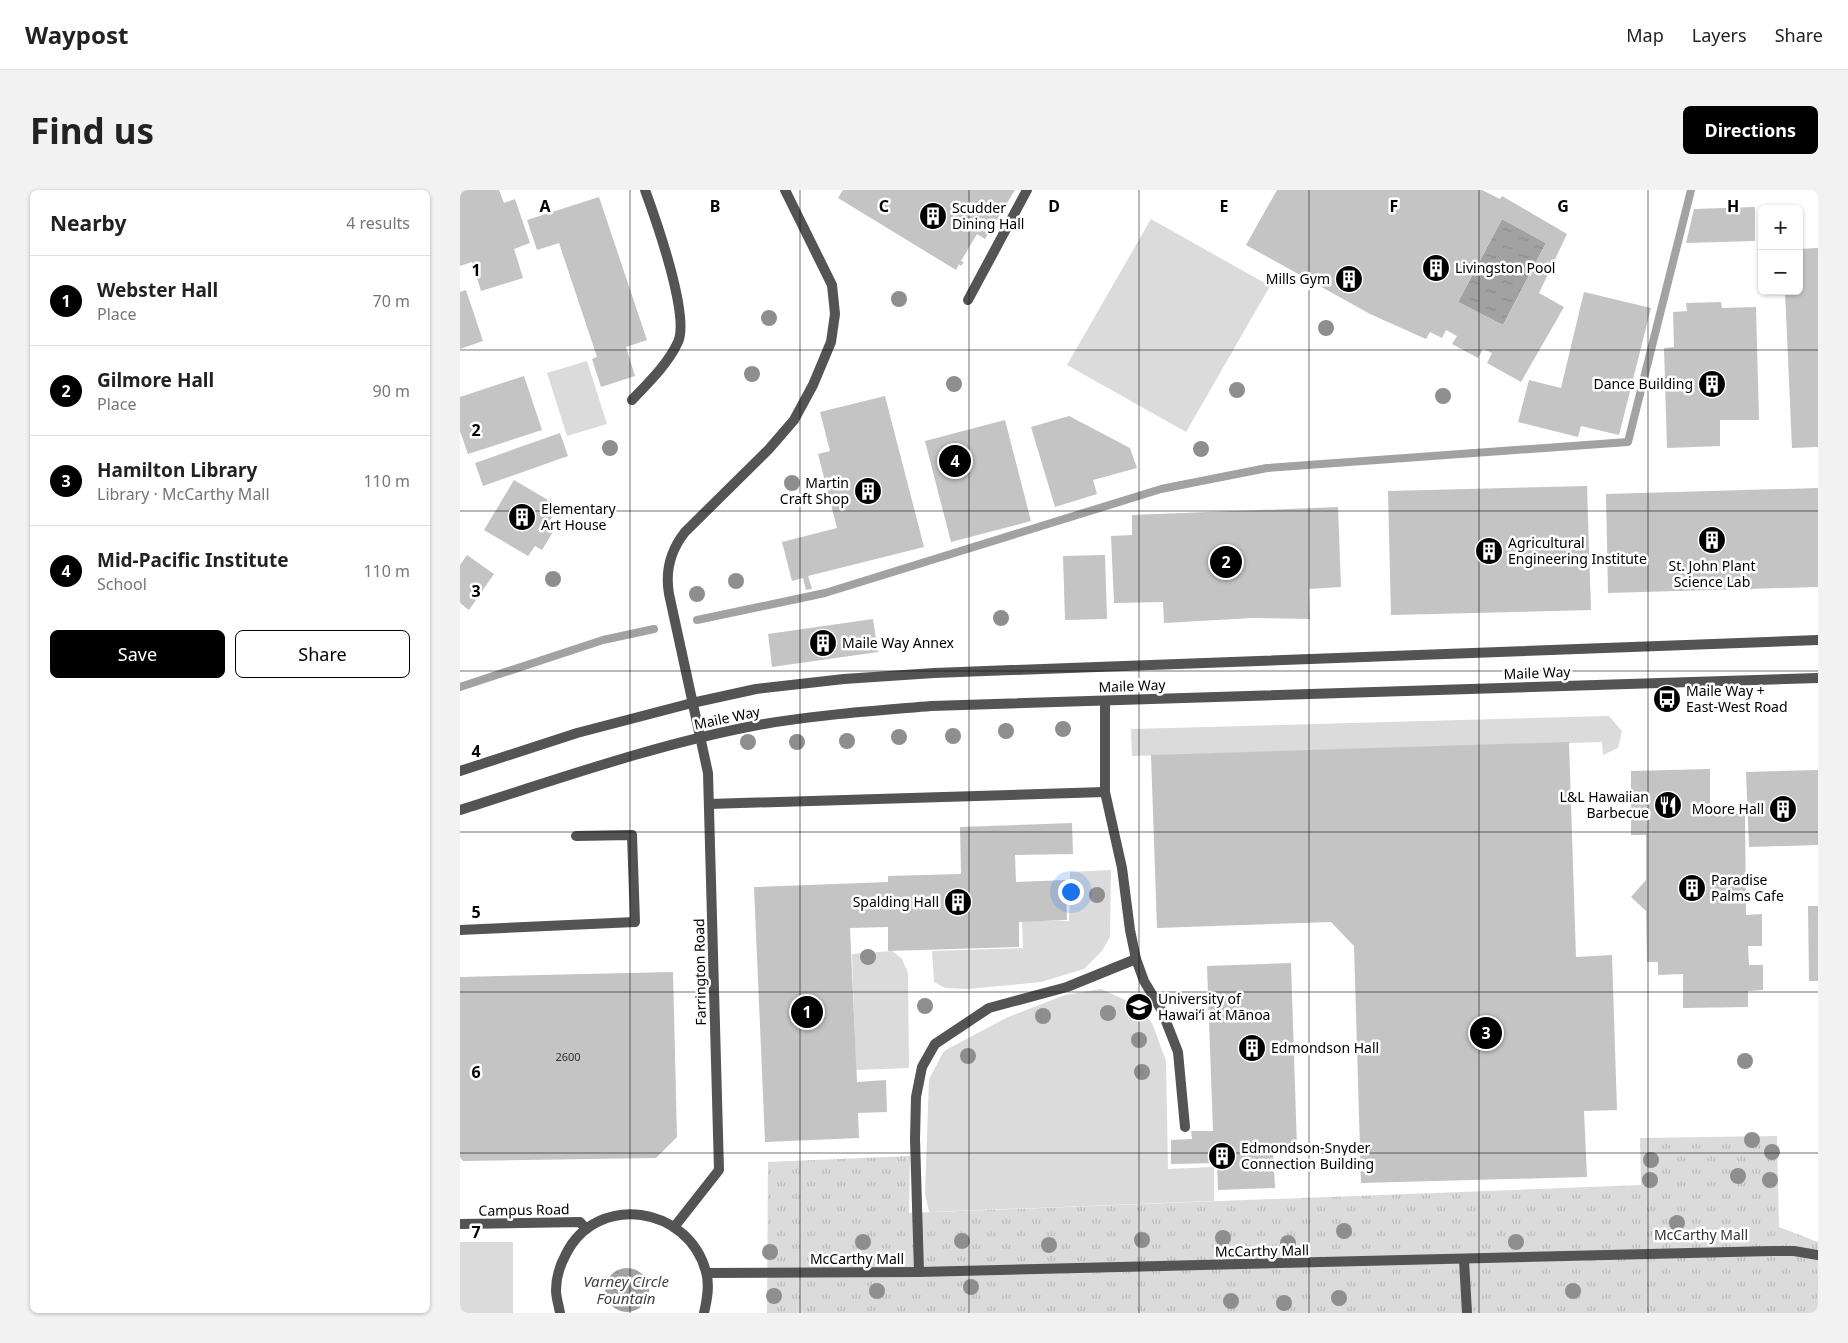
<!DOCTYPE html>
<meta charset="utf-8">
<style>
body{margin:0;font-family:"Noto Sans",sans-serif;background:#f2f2f2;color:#222}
.controls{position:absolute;right:15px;top:15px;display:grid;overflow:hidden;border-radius:8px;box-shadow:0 1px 4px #0004}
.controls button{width:45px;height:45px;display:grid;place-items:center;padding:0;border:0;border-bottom:1px solid #e0e0e0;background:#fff;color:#222;font:25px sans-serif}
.you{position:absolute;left:610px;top:701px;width:18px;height:18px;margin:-12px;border:4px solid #fff;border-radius:50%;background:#1a73e8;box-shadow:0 0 0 8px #1a73e833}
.badge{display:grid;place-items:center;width:32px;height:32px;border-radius:50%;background:#000;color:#fff;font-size:16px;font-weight:700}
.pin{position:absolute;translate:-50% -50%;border:2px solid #fff;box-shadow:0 1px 5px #0006}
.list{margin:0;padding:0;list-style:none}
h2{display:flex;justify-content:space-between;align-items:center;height:65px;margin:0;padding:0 20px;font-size:21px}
h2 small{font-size:16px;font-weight:400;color:#767676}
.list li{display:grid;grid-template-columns:32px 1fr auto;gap:15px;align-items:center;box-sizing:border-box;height:90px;padding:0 20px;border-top:1px solid #e0e0e0}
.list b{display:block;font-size:19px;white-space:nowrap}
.list p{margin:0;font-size:16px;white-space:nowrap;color:#767676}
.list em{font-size:16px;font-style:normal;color:#767676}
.actions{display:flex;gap:10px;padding:15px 20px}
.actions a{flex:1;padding:11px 0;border:1px solid #000;border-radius:8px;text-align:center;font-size:18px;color:#000}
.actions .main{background:#000;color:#fff}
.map{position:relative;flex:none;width:1358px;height:1123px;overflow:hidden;border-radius:8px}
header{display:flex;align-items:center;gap:30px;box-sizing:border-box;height:70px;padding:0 25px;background:#fff;border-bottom:1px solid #e0e0e0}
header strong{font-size:24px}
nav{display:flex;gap:28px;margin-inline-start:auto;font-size:18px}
.intro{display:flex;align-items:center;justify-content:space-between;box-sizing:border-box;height:120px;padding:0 30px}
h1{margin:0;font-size:35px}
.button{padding:12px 22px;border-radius:8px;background:#000;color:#fff;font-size:18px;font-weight:700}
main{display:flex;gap:30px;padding:0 30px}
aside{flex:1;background:#fff;border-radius:8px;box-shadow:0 1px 4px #0004}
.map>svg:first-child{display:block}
</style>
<header>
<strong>Waypost</strong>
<nav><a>Map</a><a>Layers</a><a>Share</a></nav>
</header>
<div class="intro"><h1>Find us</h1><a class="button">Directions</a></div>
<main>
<aside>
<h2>Nearby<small>4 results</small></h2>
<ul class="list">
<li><span class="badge">1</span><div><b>Webster Hall</b><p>Place</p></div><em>70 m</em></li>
<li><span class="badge">2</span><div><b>Gilmore Hall</b><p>Place</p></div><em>90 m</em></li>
<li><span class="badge">3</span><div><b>Hamilton Library</b><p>Library · McCarthy Mall</p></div><em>110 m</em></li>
<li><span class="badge">4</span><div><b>Mid-Pacific Institute</b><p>School</p></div><em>110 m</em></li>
</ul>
<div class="actions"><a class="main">Save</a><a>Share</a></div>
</aside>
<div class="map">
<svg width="1358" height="1123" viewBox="0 0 1358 1123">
<defs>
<pattern id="park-tufts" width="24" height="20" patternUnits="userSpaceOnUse" patternTransform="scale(1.25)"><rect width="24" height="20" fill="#dbdbdb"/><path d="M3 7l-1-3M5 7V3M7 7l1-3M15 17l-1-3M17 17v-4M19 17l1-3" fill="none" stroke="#bababa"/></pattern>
<pattern id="water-ripples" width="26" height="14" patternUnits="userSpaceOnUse" patternTransform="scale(1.25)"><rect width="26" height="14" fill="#a2a2a2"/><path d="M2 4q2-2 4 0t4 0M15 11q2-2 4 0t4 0" fill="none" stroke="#8a8a8a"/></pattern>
</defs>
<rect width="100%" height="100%" fill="#fff"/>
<g fill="#dbdbdb">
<path d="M691,29L810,96L726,242L607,175Z"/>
<path d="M127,171L147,234L107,246L87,183Z"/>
<path d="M1149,526L1162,541L1158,558L1143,565L1142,552L672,566L671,539Z"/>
<path d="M651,680L650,747L642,761L624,779L581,792L508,799L485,798L474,792L472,761L563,758L562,731H609L610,682Z"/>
<path d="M432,761L442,769L448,783L449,878L396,880L392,764Z"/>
<path d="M641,799L674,814L692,833L706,871L708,979L754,977V1011L469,1022L465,1004L469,889L484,861L548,827L605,805Z"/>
<rect x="0" y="1052" width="53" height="71"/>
</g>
<path fill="url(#park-tufts)" d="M1317,946L1319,1037L1358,1052V1123H307L308,972L450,966L449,1023L1181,995L1180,948Z"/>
<g fill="url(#water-ripples)">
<path d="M1042,29L1086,53L1043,135L998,112Z"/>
<circle cx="167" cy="1100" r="22"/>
</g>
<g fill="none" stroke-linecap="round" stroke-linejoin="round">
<g stroke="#a2a2a2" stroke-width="8">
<path d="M237,430L365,403L701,299L807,278L1168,252L1231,0"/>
<path d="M0,497L143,450L194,439"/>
</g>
</g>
<g fill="#c4c4c4" fill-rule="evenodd">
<path d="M0,0H39L44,13L55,9L70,53L54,59L63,88L21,101L12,72L0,76Z"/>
<path d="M383,0H555L525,49L517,44L501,71L504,72L501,76L499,74L496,80L378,8Z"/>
<path d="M817,0H1022L1040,9L1042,6L1107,44L1079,103L1104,117L1061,192L1027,173L1032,163L1023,159L1018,168L992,154L997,146L986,140L982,148L970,142L966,149L910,124L786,55ZM1042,29L1086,53L1043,135L998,112Z"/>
<path d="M139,7L187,150L166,157L175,186L141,197L132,169L137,167L99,53L77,60L67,30Z"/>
<path d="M1295,17V51L1226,53L1234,19Z"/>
<path d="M1358,58V257L1332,258L1325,101H1339V59Z"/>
<path d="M6,100L23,151L0,159V102Z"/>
<path d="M1124,102L1191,118L1159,245L1121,236L1118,247L1058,232L1069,190L1101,198Z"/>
<path d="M1261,112L1262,118L1296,117L1299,230H1260V256L1207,258L1204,158L1214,157L1213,122L1227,121L1226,113Z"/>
<path d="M64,186L82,240L8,264L0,241V207Z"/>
<path d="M425,206L464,357L348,386L352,399L346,400L343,388L332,391L322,352L377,338L358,264L370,261L360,222Z"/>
<path d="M609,226L670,258L677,278L633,290L637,304L595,317L571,237Z"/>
<path d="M545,230L571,331L491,352L465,251Z"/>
<path d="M100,243L108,266L23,296L15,273Z"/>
<path d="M54,290L88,310L85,317L94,323L90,331L97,335L82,360L75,356L68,366L24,340Z"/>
<path d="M1127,296L1131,420L931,425L928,301Z"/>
<path d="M1358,298V397L1148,403L1146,304Z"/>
<path d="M878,317L881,397L849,399L850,429L792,428L704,433L703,412L654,413L651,346L672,345V325Z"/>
<path d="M7,365L34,384L9,420L0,413V375Z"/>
<path d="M645,365L647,429L605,430L603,366Z"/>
<path d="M413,429L418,462L312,477L308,444Z"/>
<path d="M1109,552L1116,767L1152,765L1157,920L1124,921L1127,987L901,993L894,756L871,732L697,738L691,565Z"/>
<path d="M1250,579V624L1285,623L1286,725L1302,724V756H1288L1289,775H1303V800L1288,801V817L1223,818V784L1198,785V772H1187L1186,721L1171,707L1186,690V645H1171V581Z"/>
<path d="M1358,580V655L1289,657L1286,582Z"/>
<path d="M612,633L613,664L555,665L556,692L606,690V694L607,730L559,732V757L428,761V737L390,738L397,892L426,890L427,922L398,923L399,948L305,952L294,697L428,692V686L501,684L500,637Z"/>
<path d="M1348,716H1358V791H1349Z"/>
<path d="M831,773L837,958L813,959L815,998L758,1000L757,973L711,974V950L732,949L731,941H753L747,776Z"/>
<path d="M213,782L217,947L196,968L3,971L0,967V787Z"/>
</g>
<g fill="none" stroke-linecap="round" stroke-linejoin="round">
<g stroke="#545454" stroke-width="10">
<path d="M508,110L567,0"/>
<path d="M172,210C188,193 208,174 218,152C230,126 196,30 185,0"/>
<path d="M645,511V602L662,678L670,740L676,769L684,791L702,821L718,862L725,937"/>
<path d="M0,581L117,543L232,513L296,499L384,489L474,483L1358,450"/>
<path d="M249,614L645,602"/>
<path d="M0,620C98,589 197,554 298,535C355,525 413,521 471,516L1358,488"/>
<path d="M0,740L175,732L172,645L116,646"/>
<path d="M0,1034L120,1032L126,1039"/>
<path d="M215,1036L259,980L248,583L209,404C205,381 210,361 225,342L309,259L334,230L353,195L371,152L375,124L372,95L325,0"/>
<path d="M1004,1070L1007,1123"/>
<path d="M459,1082L455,949L456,907L462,877L475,854L529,818L607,797L676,769"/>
<path d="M100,1123C99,1116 96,1108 96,1100C96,1088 100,1075 106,1064C137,1002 229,1016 246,1082C250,1095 247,1110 244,1123"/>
</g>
<path stroke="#545454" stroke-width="10" d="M247,1083L459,1082L1312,1061H1334L1358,1065"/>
</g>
<g fill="#8e8e8e">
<circle cx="439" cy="109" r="8"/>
<circle cx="309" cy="128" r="8"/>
<circle cx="866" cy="138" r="8"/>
<circle cx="292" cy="184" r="8"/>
<circle cx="494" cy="194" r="8"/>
<circle cx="777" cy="200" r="8"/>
<circle cx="983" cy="206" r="8"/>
<circle cx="150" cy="258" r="8"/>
<circle cx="741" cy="259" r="8"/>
<circle cx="332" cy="293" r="8"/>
<circle cx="93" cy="389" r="8"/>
<circle cx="276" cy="391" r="8"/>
<circle cx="237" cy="404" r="8"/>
<circle cx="541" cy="428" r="8"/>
<circle cx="603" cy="539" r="8"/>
<circle cx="546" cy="541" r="8"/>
<circle cx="493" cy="546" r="8"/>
<circle cx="439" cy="547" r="8"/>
<circle cx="387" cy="551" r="8"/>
<circle cx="288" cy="552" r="8"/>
<circle cx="337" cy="552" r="8"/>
<circle cx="637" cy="705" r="8"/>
<circle cx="408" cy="767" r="8"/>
<circle cx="465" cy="816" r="8"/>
<circle cx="648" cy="823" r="8"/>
<circle cx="583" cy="826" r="8"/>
<circle cx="679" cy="850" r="8"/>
<circle cx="508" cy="866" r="8"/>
<circle cx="1285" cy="871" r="8"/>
<circle cx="682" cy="882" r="8"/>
<circle cx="1292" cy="950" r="8"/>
<circle cx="1312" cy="962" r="8"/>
<circle cx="1191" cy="970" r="8"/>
<circle cx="1278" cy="986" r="8"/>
<circle cx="1190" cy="990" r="8"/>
<circle cx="1310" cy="990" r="8"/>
<circle cx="1217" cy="1033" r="8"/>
<circle cx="884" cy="1041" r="8"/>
<circle cx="763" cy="1048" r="8"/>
<circle cx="682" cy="1050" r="8"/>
<circle cx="502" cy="1051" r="8"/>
<circle cx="403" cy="1052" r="8"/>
<circle cx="1056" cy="1052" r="8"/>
<circle cx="828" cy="1053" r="8"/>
<circle cx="589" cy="1055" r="8"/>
<circle cx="310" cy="1062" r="8"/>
<circle cx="511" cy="1097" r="8"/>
<circle cx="417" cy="1101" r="8"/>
<circle cx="1113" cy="1101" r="8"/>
<circle cx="314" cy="1106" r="8"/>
<circle cx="879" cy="1108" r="8"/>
<circle cx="771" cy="1111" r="8"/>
<circle cx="824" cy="1113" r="8"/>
</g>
<path fill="none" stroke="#000" stroke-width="1" stroke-opacity="0.55" d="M170,0V1123M340,0V1123M509,0V1123M679,0V1123M849,0V1123M1019,0V1123M1188,0V1123M0,160H1358M0,321H1358M0,481H1358M0,642H1358M0,802H1358M0,963H1358"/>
<defs>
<g id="building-disc" transform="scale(1.4375)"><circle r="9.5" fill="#000" stroke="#fff"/><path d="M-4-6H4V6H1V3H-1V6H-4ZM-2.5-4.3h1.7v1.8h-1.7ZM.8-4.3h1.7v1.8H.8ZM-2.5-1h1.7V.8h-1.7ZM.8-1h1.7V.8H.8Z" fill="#fff"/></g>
<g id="bus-disc" transform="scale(1.4375)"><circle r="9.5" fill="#000" stroke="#fff"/><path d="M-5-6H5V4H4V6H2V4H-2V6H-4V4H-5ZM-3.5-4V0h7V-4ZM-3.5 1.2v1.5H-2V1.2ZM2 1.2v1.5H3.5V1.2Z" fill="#fff"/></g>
<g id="restaurant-disc" transform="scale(1.4375)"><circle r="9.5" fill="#000" stroke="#fff"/><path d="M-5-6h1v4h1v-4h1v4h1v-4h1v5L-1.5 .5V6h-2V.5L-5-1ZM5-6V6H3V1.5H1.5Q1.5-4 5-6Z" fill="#fff"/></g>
<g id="university-disc" transform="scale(1.4375)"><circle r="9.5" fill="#000" stroke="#fff"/><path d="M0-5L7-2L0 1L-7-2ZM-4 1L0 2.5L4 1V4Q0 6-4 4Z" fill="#fff"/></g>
</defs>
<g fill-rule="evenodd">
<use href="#building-disc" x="473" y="26"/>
<use href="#building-disc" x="976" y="78"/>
<use href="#building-disc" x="889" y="89"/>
<use href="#building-disc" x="1252" y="194"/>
<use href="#building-disc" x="408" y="301"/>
<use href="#building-disc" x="62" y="327"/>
<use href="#building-disc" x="1252" y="350"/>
<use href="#building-disc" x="1029" y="361"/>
<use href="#building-disc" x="363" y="453"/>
<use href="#bus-disc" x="1207" y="509"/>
<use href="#restaurant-disc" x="1208" y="615"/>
<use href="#building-disc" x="1323" y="619"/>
<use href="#building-disc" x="1232" y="698"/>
<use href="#building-disc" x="498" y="712"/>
<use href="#university-disc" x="679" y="817"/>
<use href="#building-disc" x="792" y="858"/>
<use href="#building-disc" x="762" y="966"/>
</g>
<g text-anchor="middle" stroke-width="5" stroke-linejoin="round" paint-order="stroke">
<g font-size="11" fill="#313131">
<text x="108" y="871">2600</text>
</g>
<g font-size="14" fill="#000" stroke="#fff" text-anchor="start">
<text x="492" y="23">Scudder<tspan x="492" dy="16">Dining Hall</tspan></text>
<text x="995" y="83">Livingston Pool</text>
<text x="870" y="94" text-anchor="end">Mills Gym</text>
<text x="1233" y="199" text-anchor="end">Dance Building</text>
<text x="389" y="298" text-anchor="end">Martin<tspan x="389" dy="16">Craft Shop</tspan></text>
<text x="81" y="324">Elementary<tspan x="81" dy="16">Art House</tspan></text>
<text x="1048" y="358">Agricultural<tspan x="1048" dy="16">Engineering Institute</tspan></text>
<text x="1252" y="381" text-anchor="middle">St. John Plant<tspan x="1252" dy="16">Science Lab</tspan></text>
<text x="382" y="458">Maile Way Annex</text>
<text x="1226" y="506">Maile Way +<tspan x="1226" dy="16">East-West Road</tspan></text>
<text x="1189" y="612" text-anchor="end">L&amp;L Hawaiian<tspan x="1189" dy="16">Barbecue</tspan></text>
<text x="1304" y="624" text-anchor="end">Moore Hall</text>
<text x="1251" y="695">Paradise<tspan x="1251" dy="16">Palms Cafe</tspan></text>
<text x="479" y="717" text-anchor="end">Spalding Hall</text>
<text x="698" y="814">University of<tspan x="698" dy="16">Hawaiʻi at Mānoa</tspan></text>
<text x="811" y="863">Edmondson Hall</text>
<text x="781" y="963">Edmondson-Snyder<tspan x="781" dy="16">Connection Building</tspan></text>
</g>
<g font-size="14" fill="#000" stroke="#fff">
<text transform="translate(1077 483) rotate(-2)" y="5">Maile Way</text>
<text transform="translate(672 496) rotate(-2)" y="5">Maile Way</text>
<text transform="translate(267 528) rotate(-12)" y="5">Maile Way</text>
<text transform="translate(240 782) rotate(-91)" y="5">Farrington Road</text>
<text transform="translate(64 1020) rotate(-1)" y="5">Campus Road</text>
<text transform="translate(802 1061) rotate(-1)" y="5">McCarthy Mall</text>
<text x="397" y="1074">McCarthy Mall</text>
</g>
<g font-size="14" fill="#323232" stroke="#fff">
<text x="1241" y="1050">McCarthy Mall</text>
</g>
<g font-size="15" font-style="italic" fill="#434343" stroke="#fff">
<text x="166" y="1097">Varney Circle<tspan x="166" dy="17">Fountain</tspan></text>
</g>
</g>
<g font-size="16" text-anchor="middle" font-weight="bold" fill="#000" stroke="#fff" stroke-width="5" stroke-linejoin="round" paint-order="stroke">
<text x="85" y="22">A</text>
<text x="255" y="22">B</text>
<text x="424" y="22">C</text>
<text x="594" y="22">D</text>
<text x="764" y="22">E</text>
<text x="934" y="22">F</text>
<text x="1103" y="22">G</text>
<text x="1273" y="22">H</text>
<text x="16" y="86">1</text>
<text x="16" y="246">2</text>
<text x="16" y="407">3</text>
<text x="16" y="567">4</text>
<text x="16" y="728">5</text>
<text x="16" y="888">6</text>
<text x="16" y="1048">7</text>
</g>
</svg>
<div class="controls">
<button>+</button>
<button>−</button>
</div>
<div class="you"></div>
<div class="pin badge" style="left:347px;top:822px">1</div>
<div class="pin badge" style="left:766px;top:372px">2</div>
<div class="pin badge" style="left:1026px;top:843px">3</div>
<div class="pin badge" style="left:495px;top:271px">4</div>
</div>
</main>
